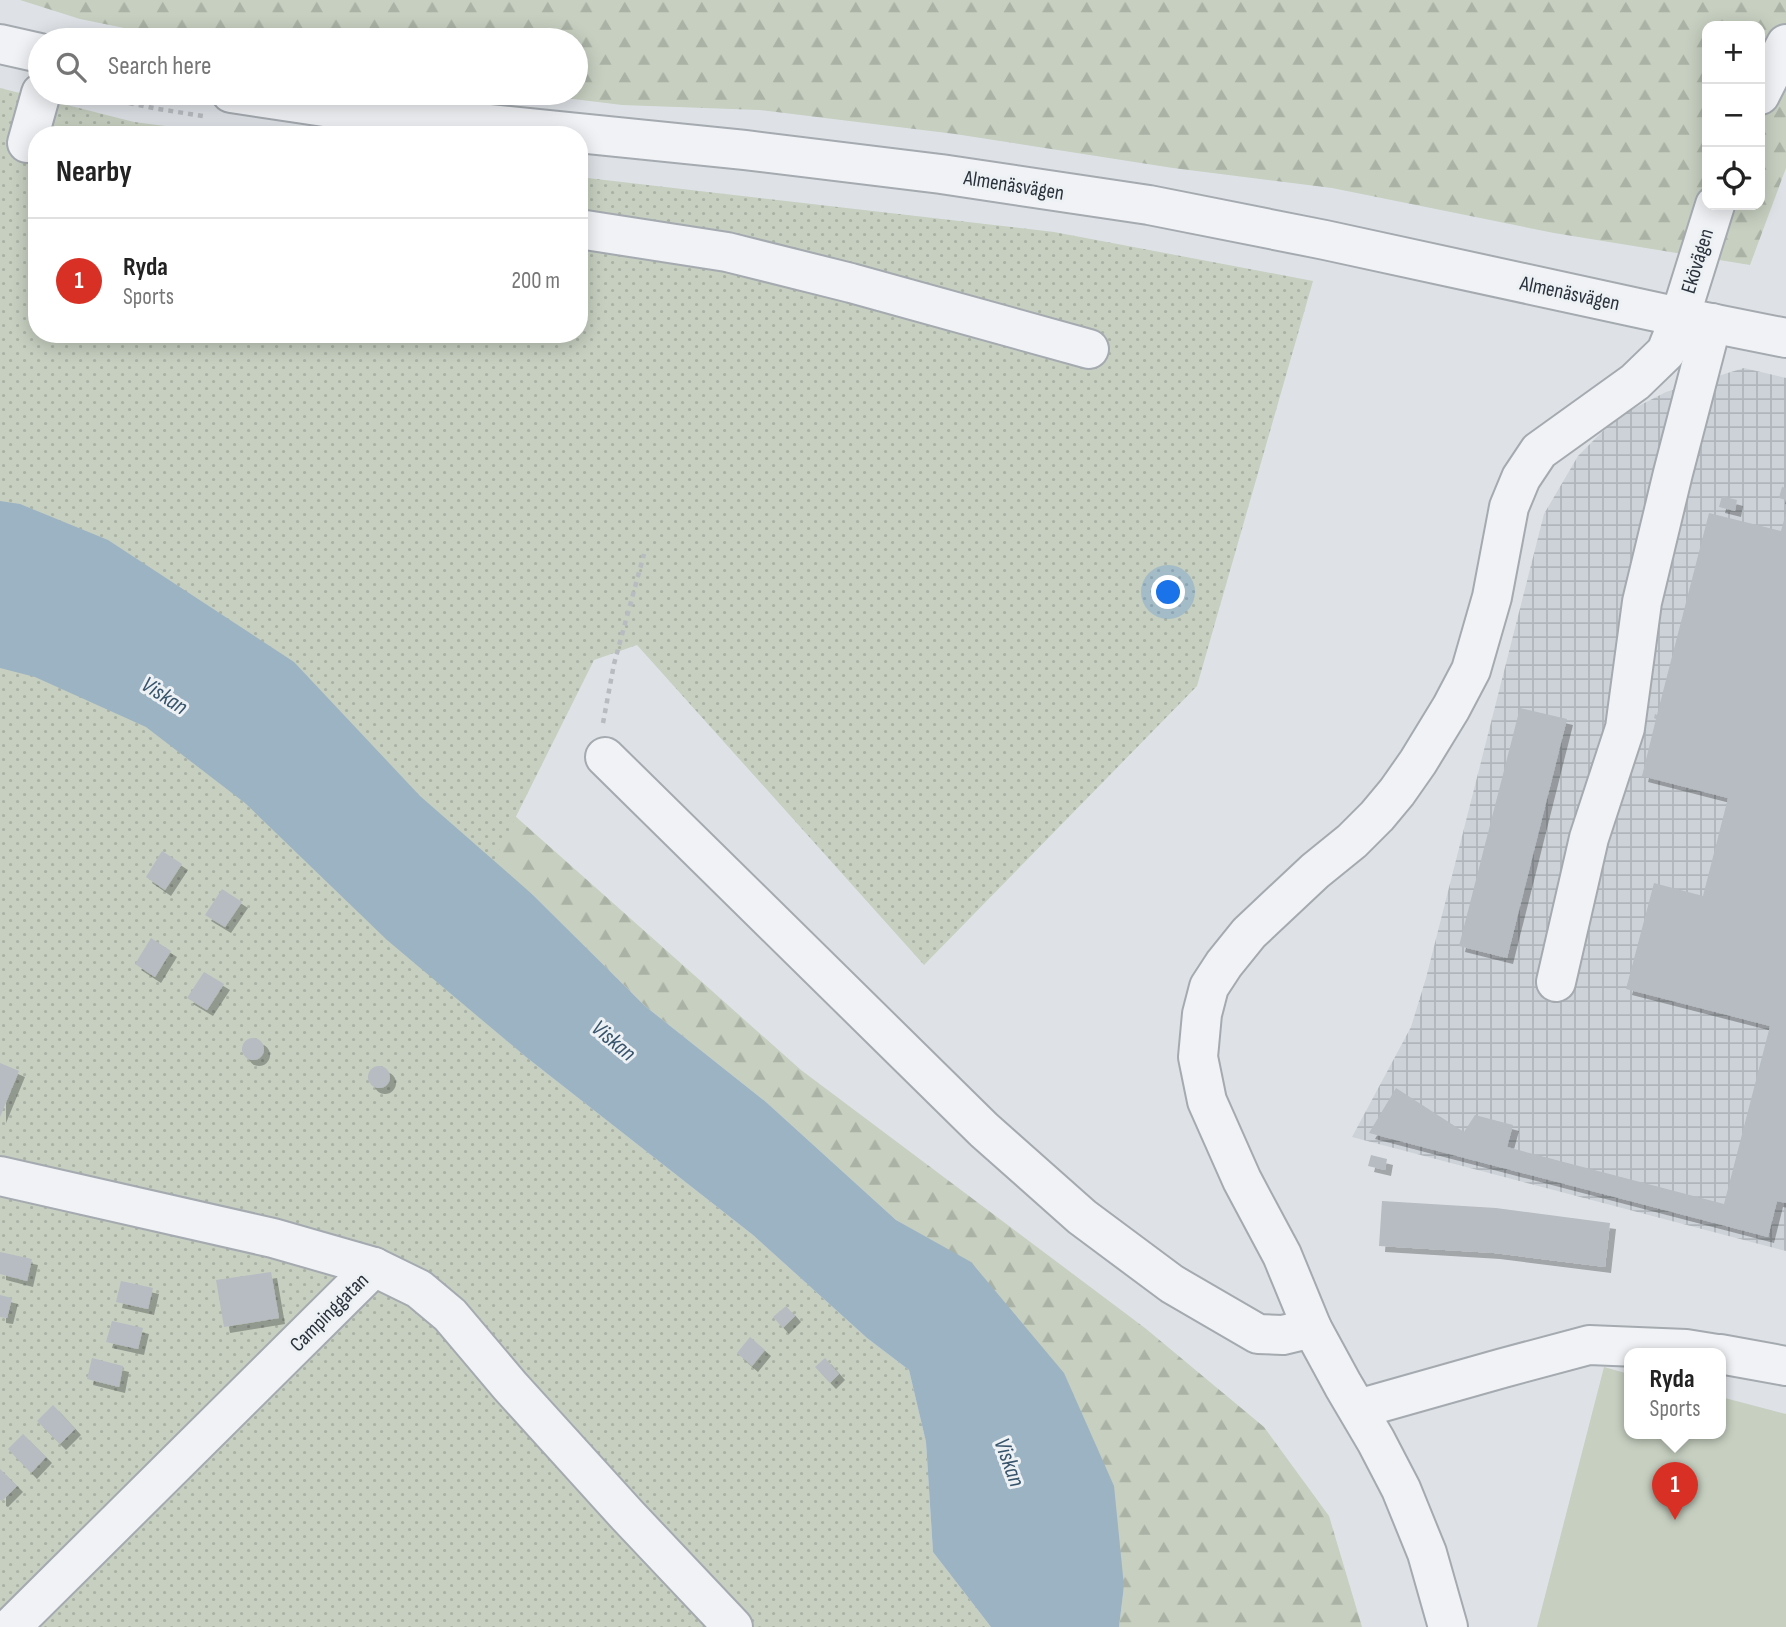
<!DOCTYPE html>
<meta charset="utf-8">
<style>
body{margin:0;font-family:"Sofia Sans Condensed",sans-serif;background:#f6f6f6;color:#222}
.controls{position:absolute;right:21px;top:21px;display:grid;overflow:hidden;border-radius:14px;box-shadow:0 4px 18px #0003}
.controls button{width:63px;height:63px;display:grid;place-items:center;padding:0;border:0;border-bottom:2px solid #e0e0e0;background:#fff;color:#222;font:35px sans-serif}
.you{position:absolute;left:1169px;top:593px;width:24px;height:24px;margin:-18px;border:5px solid #fff;border-radius:50%;background:#1a73e8;box-shadow:0 0 0 10px #1a73e833}
.badge{display:grid;place-items:center;width:46px;height:46px;border-radius:50%;background:#d93025;color:#fff;font-size:23px;font-weight:700}
.pin{position:absolute;translate:-50% -58px;filter:drop-shadow(0 2px 4px #0008)}
.pin::after{content:'';position:absolute;top:37px;width:24px;height:21px;background:inherit;clip-path:polygon(0 0,100% 0,50% 100%)}
.popup{position:absolute;left:1624px;top:1348px;width:102px;height:91px;box-sizing:border-box;display:grid;place-content:center;border-radius:14px;background:#fff;filter:drop-shadow(0 2px 5px #0005);font-size:23px;white-space:nowrap;color:#767676}
.popup b{font-size:26px;color:#222}
.popup::after{content:'';position:absolute;left:50%;top:100%;margin-left:-14px;border:14px solid transparent;border-top-color:#fff}
.list{margin:0;padding:0;list-style:none}
h2{display:flex;justify-content:space-between;align-items:center;height:91px;margin:0;padding:0 28px;font-size:30px}
h2 small{font-size:23px;font-weight:400;color:#767676}
.list li{display:grid;grid-template-columns:46px 1fr auto;gap:21px;align-items:center;box-sizing:border-box;height:126px;padding:0 28px;border-top:2px solid #e0e0e0}
.list b{display:block;font-size:26px;white-space:nowrap}
.list p{margin:0;font-size:23px;white-space:nowrap;color:#767676}
.list em{font-size:23px;font-style:normal;color:#767676}
.icon{flex:none;width:38px;height:38px;fill:none;stroke:currentColor;stroke-width:2;stroke-linecap:round;stroke-linejoin:round}
.map{position:relative;flex:none;width:1786px;height:1627px;overflow:hidden}
.search{position:absolute;background:#fff;box-shadow:0 4px 18px #0003;left:28px;top:28px;width:560px;height:77px;display:flex;align-items:center;gap:18px;box-sizing:border-box;padding:0 24px;border-radius:38px;color:#767676;font-size:26px}
.panel{position:absolute;background:#fff;box-shadow:0 4px 18px #0003;left:28px;top:126px;width:560px;height:217px;border-radius:28px}
.map>svg:first-child{display:block}
</style>
<div class="map">
<svg width="1786" height="1627" viewBox="0 0 1786 1627">
<defs>
<pattern id="industrial-grid" width="8" height="8" patternUnits="userSpaceOnUse" patternTransform="scale(1.75)"><rect width="8" height="8" fill="#ccd2d8"/><path d="M0 4h8M4 0v8" fill="none" stroke="#afb5ba"/></pattern>
<pattern id="forest-firs" width="22" height="20" patternUnits="userSpaceOnUse" patternTransform="scale(1.75)"><rect width="22" height="20" fill="#c6cfc0"/><path d="M5 1l3.5 6h-7zM16 11l3.5 6h-7z" fill="#aab2a6"/></pattern>
<pattern id="park-dots" width="8" height="8" patternUnits="userSpaceOnUse" patternTransform="scale(1.75)"><rect width="8" height="8" fill="#c6cfc0"/><path d="M2 2h.1M6 6h.1" fill="none" stroke="#aab2a6" stroke-width="1.8" stroke-linecap="round"/></pattern>
<filter id="shadow"><feDropShadow dx="6" dy="6" stdDeviation="0" flood-color="#0004"/></filter>
</defs>
<rect width="100%" height="100%" fill="#dee2e6"/>
<path fill="url(#industrial-grid)" d="M1744,368L1786,378V1251L1352,1137L1411,1027L1426,978L1544,514L1578,456L1617,417L1666,392Z"/>
<path fill="#c6cfc0" d="M1604,1367L1629,1374L1630,1434H1720L1721,1397L1786,1414V1627H1537Z"/>
<g fill="url(#forest-firs)" fill-rule="evenodd">
<path d="M20,0H1786V168L1750,265L1554,233L1332,188L1173,168L955,134L759,110L622,105L525,93H576V40H183L80,19ZM1707,26H1760V205H1707Z"/>
<path d="M0,478L426,737L801,1070L1145,1328L1264,1427L1329,1516L1362,1627H1119L1124,1586L971,1263L896,1220L766,1102L645,1006L533,895Z"/>
</g>
<path fill="url(#park-dots)" d="M0,88L134,122L236,135H37V334H579V177L1054,232L1313,281L1197,686L924,965L637,645L594,660L435,979L526,1057L753,1235L867,1338L909,1370L926,1442L933,1552L991,1627H0Z"/>
<path fill="#9cb3c3" d="M0,501L20,504L108,540L294,662L420,796L533,895L645,1006L766,1102L896,1220L971,1262L1064,1373L1114,1486L1124,1586L1119,1627H991L933,1552L926,1442L909,1370L867,1338L753,1235L526,1057L387,940L245,803L146,727L35,677L0,668Z"/>
<g fill="#b6bcc2" filter="url(#shadow)">
<path d="M1782,487L1786,488V500L1779,498Z"/>
<path d="M1722,496L1737,500L1735,511L1719,507Z"/>
<path d="M1709,513L1781,531L1786,513V1203L1777,1201L1768,1237L1369,1133L1396,1088L1464,1132L1475,1115L1513,1125L1507,1147L1724,1204L1770,1026L1626,989L1654,883L1703,896L1728,798L1642,776L1656,719L1654,718L1655,714L1657,715Z"/>
<path d="M1520,708L1567,719L1507,958L1459,946Z"/>
<path d="M162,851L182,864L165,890L146,877Z"/>
<path d="M222,889L242,902L225,927L205,915Z"/>
<path d="M151,938L171,951L155,977L135,964Z"/>
<path d="M204,972L224,984L207,1010L187,998Z"/>
<circle cx="253" cy="1049" r="11"/>
<path d="M0,1063L19,1071L0,1117Z"/>
<circle cx="379" cy="1077" r="11"/>
<path d="M1371,1155L1387,1159L1385,1170L1368,1166Z"/>
<path d="M1382,1201L1496,1208L1610,1223L1605,1267L1494,1253L1379,1246Z"/>
<path d="M0,1252L32,1259L27,1281L0,1274Z"/>
<path d="M271,1272L279,1318L224,1327L216,1280Z"/>
<path d="M121,1281L153,1288L148,1309L116,1302Z"/>
<path d="M0,1295L12,1298L7,1318L0,1317Z"/>
<path d="M786,1306L795,1316L783,1328L773,1317Z"/>
<path d="M112,1321L143,1328L138,1349L106,1342Z"/>
<path d="M750,1337L765,1350L752,1366L737,1353Z"/>
<path d="M92,1358L123,1366L119,1387L87,1379Z"/>
<path d="M825,1358L839,1374L830,1383L815,1367Z"/>
<path d="M53,1405L75,1429L60,1444L37,1421Z"/>
<path d="M23,1434L46,1457L31,1473L8,1449Z"/>
<path d="M0,1469L17,1486L2,1501L0,1500Z"/>
</g>
<g fill="none" stroke-linecap="round" stroke-linejoin="round">
<g stroke="#a4aab0" stroke-width="42">
<g id="minor">
<path d="M0,44L40,53"/>
<path d="M231,93L331,108L745,150L941,174L1149,205L1325,240L1661,313L1786,338"/>
<path d="M1760,95L1786,44"/>
<path d="M27,143L41,93"/>
<path d="M579,229L727,252L851,283L1089,349"/>
<path d="M605,757L984,1130L1082,1217L1172,1284L1258,1334L1283,1335L1312,1328"/>
<path d="M1556,982L1589,838L1625,728L1642,602L1673,473L1712,323"/>
<path d="M0,1176L273,1238L374,1267L11,1627"/>
<path d="M374,1267L419,1289L450,1315L510,1386L628,1516L733,1627"/>
<path d="M1720,1354L1786,1366"/>
<path d="M1358,1409L1503,1368L1589,1345L1686,1349L1717,1354"/>
<path d="M1448,1627L1427,1553L1401,1489L1376,1441L1343,1385L1312,1328L1282,1255L1242,1180L1207,1101L1198,1057L1202,1014L1209,987L1224,964L1249,933L1315,871L1352,841L1377,816L1397,792L1418,762L1451,708L1471,670L1492,597L1509,507L1521,478L1539,451L1635,382L1666,352L1680,317L1715,205"/>
</g>
</g>
<g stroke="#b8bcc1" stroke-width="4.5" stroke-dasharray="5 5" stroke-linecap="butt">
<path d="M80,93L158,109L203,116"/>
<path d="M603,723L614,664L644,554"/>
</g>
<use href="#minor" stroke="#f0f2f5" stroke-width="38"/>
</g>
<g text-anchor="middle" stroke-width="6" stroke-linejoin="round" paint-order="stroke">
<g font-size="21" fill="#29323c" stroke="#edf1f4">
<text transform="translate(1014 185) rotate(9)" y="7">Almenäsvägen</text>
<text transform="translate(1697 261) rotate(-73)" y="7">Ekövägen</text>
<text transform="translate(1570 293) rotate(12)" y="7">Almenäsvägen</text>
<text transform="translate(329 1312) rotate(-45)" y="7">Campinggatan</text>
</g>
<g font-size="23" font-style="italic" fill="#37546c" stroke="#edf1f4">
<text transform="translate(165 695) rotate(33)" y="8">Viskan</text>
<text transform="translate(614 1040) rotate(40)" y="8">Viskan</text>
<text transform="translate(1010 1462) rotate(70)" y="8">Viskan</text>
</g>
</g>
</svg>
<div class="controls">
<button>+</button>
<button>−</button>
<button><svg class="icon" aria-label="locate" viewBox="0 0 24 24"><circle cx="12" cy="12" r="6"/><path d="M12 2v4M12 18v4M2 12h4M18 12h4"/></svg></button>
</div>
<div class="you"></div>
<div class="pin badge" style="left:1675px;top:1520px">1</div>
<div class="popup"><b>Ryda</b>Sports</div>
<div class="search"><svg class="icon" aria-label="search" viewBox="0 0 24 24"><circle cx="10" cy="10" r="6"/><path d="M15 15l6 6"/></svg>Search here</div>
<section class="panel">
<h2>Nearby<small></small></h2>
<ul class="list">
<li><span class="badge">1</span><div><b>Ryda</b><p>Sports</p></div><em>200 m</em></li>
</ul>
</section>
</div>
